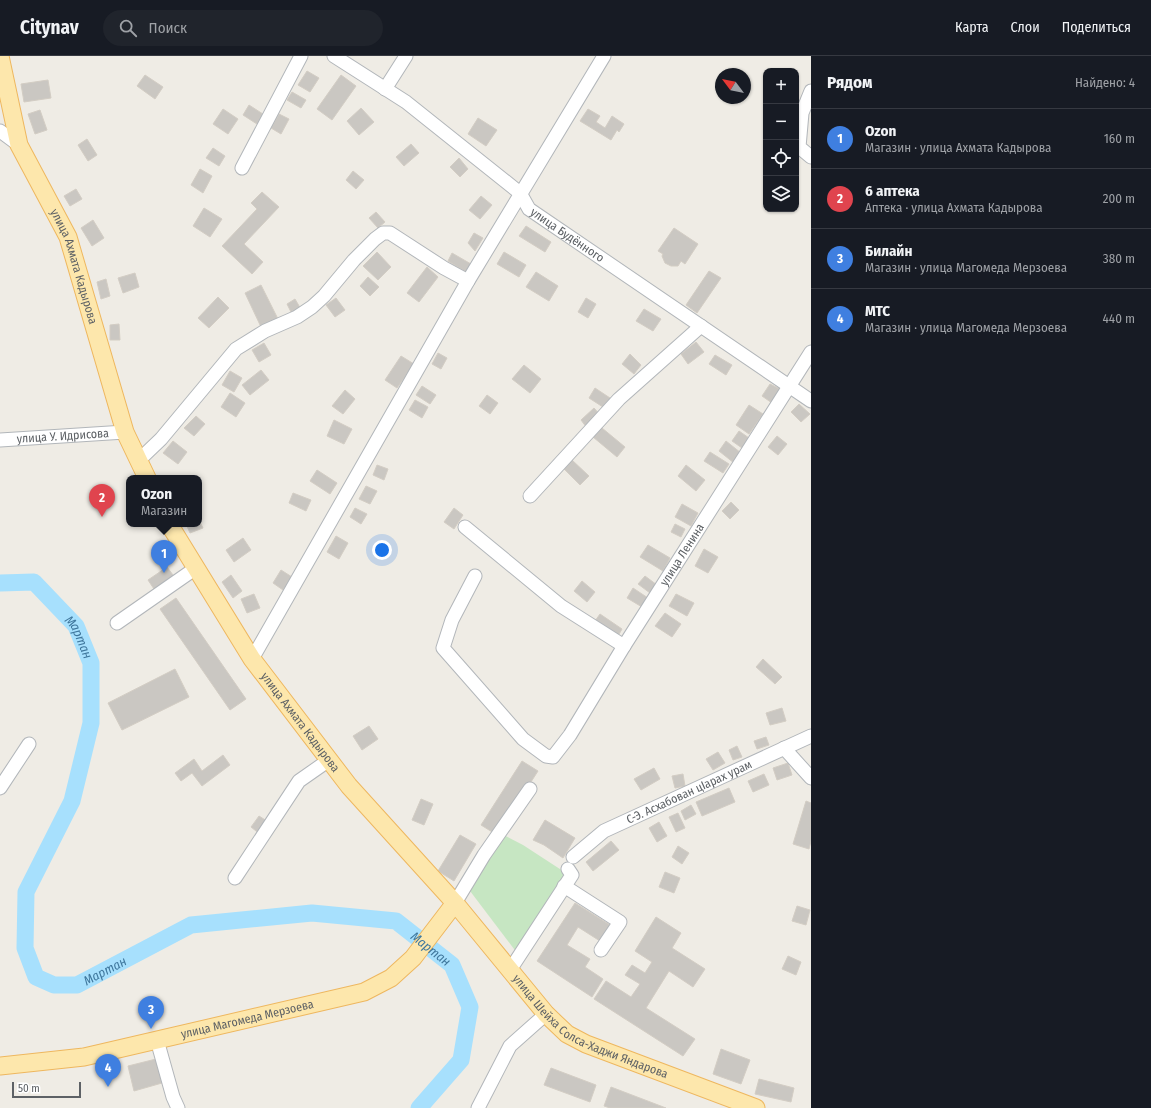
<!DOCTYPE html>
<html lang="ru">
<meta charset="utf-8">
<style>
body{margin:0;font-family:"Fira Sans Condensed",sans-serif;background:#20242c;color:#f1f3f6}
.controls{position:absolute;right:12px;top:12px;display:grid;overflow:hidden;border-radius:8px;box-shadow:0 1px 3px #0004}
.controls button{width:36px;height:36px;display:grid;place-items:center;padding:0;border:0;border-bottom:1px solid #363941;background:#171b24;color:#f1f3f6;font:20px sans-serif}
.compass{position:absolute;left:715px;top:12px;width:36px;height:36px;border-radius:50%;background:#171b24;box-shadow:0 1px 3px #0004;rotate:302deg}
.scale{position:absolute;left:12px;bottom:10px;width:69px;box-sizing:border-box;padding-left:4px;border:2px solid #5d6165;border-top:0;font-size:11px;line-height:14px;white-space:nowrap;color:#5d6165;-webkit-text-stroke:3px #fff;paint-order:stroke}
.you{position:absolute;left:382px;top:494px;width:14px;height:14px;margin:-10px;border:3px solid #fff;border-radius:50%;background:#1a73e8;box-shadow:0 0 0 6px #1a73e833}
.badge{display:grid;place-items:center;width:26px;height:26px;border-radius:50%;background:#1a73e8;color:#fff;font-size:13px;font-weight:700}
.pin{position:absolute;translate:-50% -33px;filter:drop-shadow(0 1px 2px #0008)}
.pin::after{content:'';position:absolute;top:21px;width:14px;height:12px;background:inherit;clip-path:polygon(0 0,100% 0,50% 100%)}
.popup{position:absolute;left:126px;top:419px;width:76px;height:52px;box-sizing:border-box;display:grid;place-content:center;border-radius:8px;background:#171b24;filter:drop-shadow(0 1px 3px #0005);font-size:13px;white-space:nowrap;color:#9ea1a6}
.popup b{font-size:15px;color:#f1f3f6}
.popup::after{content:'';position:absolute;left:50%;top:100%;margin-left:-8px;border:8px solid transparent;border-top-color:#171b24}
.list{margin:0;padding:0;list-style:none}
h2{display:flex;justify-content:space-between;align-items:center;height:52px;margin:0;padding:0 16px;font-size:17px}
h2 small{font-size:13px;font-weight:400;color:#9ea1a6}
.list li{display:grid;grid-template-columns:26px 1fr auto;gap:12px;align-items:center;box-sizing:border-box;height:60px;padding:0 16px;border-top:1px solid #363941}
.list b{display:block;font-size:15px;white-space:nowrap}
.list p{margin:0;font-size:13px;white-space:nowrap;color:#9ea1a6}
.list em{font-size:13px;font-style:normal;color:#9ea1a6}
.icon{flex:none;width:22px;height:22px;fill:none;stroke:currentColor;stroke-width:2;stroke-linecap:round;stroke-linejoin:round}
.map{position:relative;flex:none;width:811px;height:1052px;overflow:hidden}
header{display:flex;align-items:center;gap:24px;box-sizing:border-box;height:56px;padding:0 20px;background:#171b24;border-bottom:1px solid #363941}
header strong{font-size:19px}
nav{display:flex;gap:22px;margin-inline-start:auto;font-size:14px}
.search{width:280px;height:36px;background:#20242c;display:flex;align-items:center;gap:10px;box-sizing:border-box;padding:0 14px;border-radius:22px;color:#9ea1a6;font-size:15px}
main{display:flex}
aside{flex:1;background:#171b24}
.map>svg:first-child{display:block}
</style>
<header>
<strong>Citynav</strong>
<div class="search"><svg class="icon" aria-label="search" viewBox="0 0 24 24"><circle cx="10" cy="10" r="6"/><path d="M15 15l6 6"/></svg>Поиск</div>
<nav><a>Карта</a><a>Слои</a><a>Поделиться</a></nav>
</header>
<main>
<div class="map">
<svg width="811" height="1052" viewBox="0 0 811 1052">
<rect width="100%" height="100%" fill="#efece5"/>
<path fill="#c6e6c2" d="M502,778L523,789L566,817L517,897L467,831Z"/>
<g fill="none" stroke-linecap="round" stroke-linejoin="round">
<path stroke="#a7e0fd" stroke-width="17" id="s1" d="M0,527L34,526L76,570L91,607V667L72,745L26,836L25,892L36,921L54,929H77L191,869L312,857L396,865L452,909L470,951L461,1004L419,1052"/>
</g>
<g fill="#cac7c2" stroke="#d3cdc4">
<path d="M307,15L319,22L310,36L298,29Z"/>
<path d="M145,19L163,31L155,43L137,30Z"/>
<path d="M341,19L356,30L332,64L317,53Z"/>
<path d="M48,24L51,42L24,46L21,28Z"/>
<path d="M292,36L306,44L301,52L287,44Z"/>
<path d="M249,49L266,60L260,70L243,59Z"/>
<path d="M361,52L374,66L359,79L347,65Z"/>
<path d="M223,53L238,63L228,78L213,68Z"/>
<path d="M588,53L600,60L596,66L605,72L612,60L624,68L619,76L617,74L611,84L580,65Z"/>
<path d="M40,54L47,74L35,78L28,58Z"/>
<path d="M279,58L289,63L281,78L271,72Z"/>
<path d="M478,62L497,74L486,90L468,78Z"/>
<path d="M87,83L97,99L88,105L78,89Z"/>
<path d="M411,88L419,97L404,110L396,101Z"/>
<path d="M213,92L225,100L219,110L206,102Z"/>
<path d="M459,102L468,113L460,121L450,111Z"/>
<path d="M200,113L212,120L203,137L191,129Z"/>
<path d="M353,115L364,124L356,133L346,124Z"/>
<path d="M76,133L82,143L70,150L64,140Z"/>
<path d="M262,136L279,151L244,188L263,206L252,218L222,190L257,153L251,147Z"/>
<path d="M481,140L492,149L480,163L469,154Z"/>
<path d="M204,152L222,163L210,181L193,170Z"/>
<path d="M376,156L385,166L378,172L369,162Z"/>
<path d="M93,164L104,182L92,190L81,172Z"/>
<path d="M526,170L551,186L545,196L519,180Z"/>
<path d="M674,172L698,188L685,208L681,205L678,210H671L665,207L662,200L663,198L658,195Z"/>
<path d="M474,177L483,182L475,195L468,187Z"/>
<path d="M377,196L391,211L378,224L363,210Z"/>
<path d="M504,196L526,209L519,221L497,208Z"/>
<path d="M452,197L471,208L466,216L448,205Z"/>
<path d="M427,211L438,221L419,246L407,237Z"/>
<path d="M709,215L721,222L697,257L686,249Z"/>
<path d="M536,216L558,230L549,245L526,231Z"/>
<path d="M135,217L139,231L123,237L118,222Z"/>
<path d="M368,221L379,231L370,240L360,230Z"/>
<path d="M106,223L110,240L101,243L97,226Z"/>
<path d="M261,229L278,263L261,271L245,237Z"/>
<path d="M218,241L229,252L209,272L198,262Z"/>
<path d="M336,242L345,254L335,261L326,249Z"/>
<path d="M586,242L596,248L588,262L578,256Z"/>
<path d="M295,243L302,255L293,260L287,248Z"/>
<path d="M644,253L661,263L653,275L636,265Z"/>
<path d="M119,268L120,284H110V269Z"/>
<path d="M696,286L704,296L688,308L681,298Z"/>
<path d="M264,287L271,299L259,306L252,294Z"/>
<path d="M438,297L447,302L441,313L432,308Z"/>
<path d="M630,298L641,309L634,318L622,308Z"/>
<path d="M715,299L732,309L726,319L709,308Z"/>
<path d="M401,300L414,308L397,332L385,324Z"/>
<path d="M524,309L541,323L530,337L512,323Z"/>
<path d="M261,314L269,324L250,339L242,329Z"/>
<path d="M230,315L242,322L234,336L222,329Z"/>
<path d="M770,328L782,334L772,347L762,340Z"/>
<path d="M422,330L436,339L430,348L416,339Z"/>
<path d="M595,332L613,344L606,353L589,342Z"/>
<path d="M345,334L355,343L343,358L332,350Z"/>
<path d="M230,337L245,347L236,361L221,351Z"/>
<path d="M487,339L498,347L490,358L479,350Z"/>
<path d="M415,344L428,351L422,362L409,354Z"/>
<path d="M799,348L810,358L801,366L791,356Z"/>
<path d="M749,349L763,358L749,378L736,369Z"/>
<path d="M594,352L601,360L587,372L581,364Z"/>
<path d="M196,360L205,368L194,380L184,372Z"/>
<path d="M334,364L352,373L344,388L327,380Z"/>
<path d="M602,372L625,391L617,401L593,381Z"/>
<path d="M739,375L749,382L742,392L732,385Z"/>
<path d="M777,380L787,388L778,399L768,391Z"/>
<path d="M173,385L187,396L178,408L163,397Z"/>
<path d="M726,385L741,397L734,407L719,395Z"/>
<path d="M710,396L729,408L723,417L704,405Z"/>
<path d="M572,404L589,420L580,429L564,413Z"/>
<path d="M377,409L388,413L384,424L373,419Z"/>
<path d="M686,409L705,424L696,435L678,420Z"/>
<path d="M317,414L337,427L330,438L310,425Z"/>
<path d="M366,430L377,435L370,448L359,443Z"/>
<path d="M293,437L311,444L306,455L289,447Z"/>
<path d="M731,446L739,454L730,463L722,455Z"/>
<path d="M682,448L698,457L691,470L675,461Z"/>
<path d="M355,452L367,458L361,468L350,461Z"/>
<path d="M454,452L463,459L454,473L444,466Z"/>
<path d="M199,464L203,472L190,477L186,468H199Z"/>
<path d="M675,468L685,473L681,481L671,476Z"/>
<path d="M336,480L348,487L339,503L327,496Z"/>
<path d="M243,482L251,494L234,506L226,494Z"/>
<path d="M648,489L670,502L663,515L640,501Z"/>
<path d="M704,493L718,501L708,517L695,510Z"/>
<path d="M167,511L176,523L156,536L148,524Z"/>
<path d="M281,514L292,521L283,534L273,527Z"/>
<path d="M231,519L242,535L233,542L222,526Z"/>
<path d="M645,520L657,529L650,537L638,528Z"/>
<path d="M582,525L595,536L587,546L574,535Z"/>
<path d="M633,532L648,542L642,551L627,542Z"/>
<path d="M254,538L260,552L247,557L241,543Z"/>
<path d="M676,538L694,547L687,560L669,550Z"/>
<path d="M176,542L246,643L230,654L160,553Z"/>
<path d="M665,557L681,568L672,581L655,570Z"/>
<path d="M600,558L622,573L618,580L595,565Z"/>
<path d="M763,603L782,621L775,628L756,611Z"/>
<path d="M175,613L189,641L122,674L108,647Z"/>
<path d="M782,652L786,665L770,669L766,657Z"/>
<path d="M369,670L378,683L362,694L353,680Z"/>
<path d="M766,681L769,689L757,693L754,685Z"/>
<path d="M737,690L742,701L733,704L729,694Z"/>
<path d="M718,696L725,707L713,714L706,703Z"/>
<path d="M223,699L230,709L202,730L192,717L181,725L175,717L194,703L202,715Z"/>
<path d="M522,705L538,715L497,779L481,769Z"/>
<path d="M788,707L792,719L777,724L773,712Z"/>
<path d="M654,712L660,723L641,734L634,723Z"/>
<path d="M683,718L685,730L675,732L672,720Z"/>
<path d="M764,718L769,729L753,736L748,725Z"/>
<path d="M729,732L735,746L702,760L696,746Z"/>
<path d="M421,743L433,748L424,769L412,764Z"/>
<path d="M806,745L811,747V785L809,793L793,788Z"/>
<path d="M691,749L696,758L685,764L681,755Z"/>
<path d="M678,757L685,772L676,776L669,761Z"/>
<path d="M259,760L270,767L261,779L251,771Z"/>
<path d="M545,764L575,782L563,802L544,789L533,784Z"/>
<path d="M659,766L667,780L657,786L649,772Z"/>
<path d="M460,779L476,788L454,825L438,815Z"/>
<path d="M611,785L619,794L593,815L586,806Z"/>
<path d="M678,790L689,797L682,808L672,801Z"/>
<path d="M665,816L680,822L674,837L659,831Z"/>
<path d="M575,847L610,869L600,885L578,871L567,889L590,903L585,911L603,923L592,941L537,905Z"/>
<path d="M797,850L810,854L806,869L792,865Z"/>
<path d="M656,861L681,877L672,892L705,913L693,931L669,915L646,952L695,983L683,1000L594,943L606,925L631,941L640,928L625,919L632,909L645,917L652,906L635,895Z"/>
<path d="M788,900L801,906L796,919L782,913Z"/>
<path d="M721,993L750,1004L741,1028L713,1018Z"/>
<path d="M156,1003L162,1027L134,1035L128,1010Z"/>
<path d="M551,1012L596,1029L590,1046L544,1029Z"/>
<path d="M759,1023L794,1032L791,1046L755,1038Z"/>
<path d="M611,1031L666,1052H610L604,1050Z"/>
</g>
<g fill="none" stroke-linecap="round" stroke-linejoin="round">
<g stroke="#b2b6ba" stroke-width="15">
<g id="minor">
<path id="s2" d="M334,0L406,46L520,137L529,153L811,345"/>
<path d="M385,33L406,0"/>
<path d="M811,35L802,57L799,91L811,101"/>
<path d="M0,75L19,89"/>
<path d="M242,112L301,0"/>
<path id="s3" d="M0,384L125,376"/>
<path d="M138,405L161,383L236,293L265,275L297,261L312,251L324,240L354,204L375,183L383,177H390L444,212L468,225"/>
<path d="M530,440L619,343L701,270"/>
<path d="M465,471L561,550L624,590"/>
<path id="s4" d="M475,520L452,564L443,592L523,683L546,700L553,701L570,679L624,590L811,296"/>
<path d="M117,567L196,512"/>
<path d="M252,603L468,225L604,0"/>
<path d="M784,692L811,722"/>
<path d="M0,732L29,688"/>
<path id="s5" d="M573,801L604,775L811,680"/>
<path d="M235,822L299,725L329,704"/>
<path d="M564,830L620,866L601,894"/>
<path d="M455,847L484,799L530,733"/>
<path d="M510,914L572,819L568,813"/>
<path d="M157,984L173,1041L178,1052"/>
<path d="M478,1052L510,990L546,958"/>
</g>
</g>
<g stroke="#eeb75f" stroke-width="19">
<g id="major">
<path id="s6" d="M0,0L19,89L68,181L125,376L147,422"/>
<path id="s7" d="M169,468L252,603L349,730L455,847L546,958L567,978L586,988L756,1052"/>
<path id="s8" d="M0,1010L84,1001L364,936L391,922L413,902L455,847"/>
</g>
</g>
<use href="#minor" stroke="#fff" stroke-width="13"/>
<use href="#major" stroke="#fde7ac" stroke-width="17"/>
</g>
<g text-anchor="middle" stroke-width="3" stroke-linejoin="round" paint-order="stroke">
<g font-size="12" fill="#5d6165" stroke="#fff">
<text dy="4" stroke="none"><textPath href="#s2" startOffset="296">улица Будённого</textPath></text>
<text dy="4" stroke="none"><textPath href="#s6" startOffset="225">улица Ахмата Кадырова</textPath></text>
<text dy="4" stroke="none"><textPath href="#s3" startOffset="63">улица У. Идрисова</textPath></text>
<text dy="4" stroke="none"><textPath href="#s4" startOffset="476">улица Ленина</textPath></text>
<text dy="4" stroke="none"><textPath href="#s7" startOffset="238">улица Ахмата Кадырова</textPath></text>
<text dy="4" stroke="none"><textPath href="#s5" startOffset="134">С-Э. Асхабован цIарах урам</textPath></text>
<text dy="4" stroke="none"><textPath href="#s8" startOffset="252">улица Магомеда Мерзоева</textPath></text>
<text dy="4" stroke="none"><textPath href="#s7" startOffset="664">улица Шейха Солса-Хаджи Яндарова</textPath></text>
</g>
<g font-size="13" font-style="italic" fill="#3f779d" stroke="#fff">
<text dy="5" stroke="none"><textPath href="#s1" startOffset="106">Мартан</textPath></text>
<text dy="5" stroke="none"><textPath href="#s1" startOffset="886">Мартан</textPath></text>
<text dy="5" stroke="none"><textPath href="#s1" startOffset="538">Мартан</textPath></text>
</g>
</g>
</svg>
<div class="controls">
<button>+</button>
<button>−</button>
<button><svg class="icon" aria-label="locate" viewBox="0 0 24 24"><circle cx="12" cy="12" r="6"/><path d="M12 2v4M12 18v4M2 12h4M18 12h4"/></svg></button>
<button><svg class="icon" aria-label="layers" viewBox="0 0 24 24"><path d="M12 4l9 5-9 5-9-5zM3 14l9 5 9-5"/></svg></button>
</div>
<svg class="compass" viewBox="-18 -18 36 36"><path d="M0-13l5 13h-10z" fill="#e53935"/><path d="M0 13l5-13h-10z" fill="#9ea1a6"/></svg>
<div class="scale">50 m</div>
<div class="you"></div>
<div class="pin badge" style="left:164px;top:517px;background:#3f7fe0">1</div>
<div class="popup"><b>Ozon</b>Магазин</div>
<div class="pin badge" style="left:102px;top:461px;background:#e0444e">2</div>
<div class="pin badge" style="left:151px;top:973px;background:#3f7fe0">3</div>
<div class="pin badge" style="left:108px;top:1031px;background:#3f7fe0">4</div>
</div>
<aside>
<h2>Рядом<small>Найдено: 4</small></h2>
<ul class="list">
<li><span class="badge" style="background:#3f7fe0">1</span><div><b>Ozon</b><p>Магазин · улица Ахмата Кадырова</p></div><em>160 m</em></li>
<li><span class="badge" style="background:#e0444e">2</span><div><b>6 аптека</b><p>Аптека · улица Ахмата Кадырова</p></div><em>200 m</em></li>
<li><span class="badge" style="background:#3f7fe0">3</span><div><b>Билайн</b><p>Магазин · улица Магомеда Мерзоева</p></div><em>380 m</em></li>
<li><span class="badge" style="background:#3f7fe0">4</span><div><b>МТС</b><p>Магазин · улица Магомеда Мерзоева</p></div><em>440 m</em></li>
</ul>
</aside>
</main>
